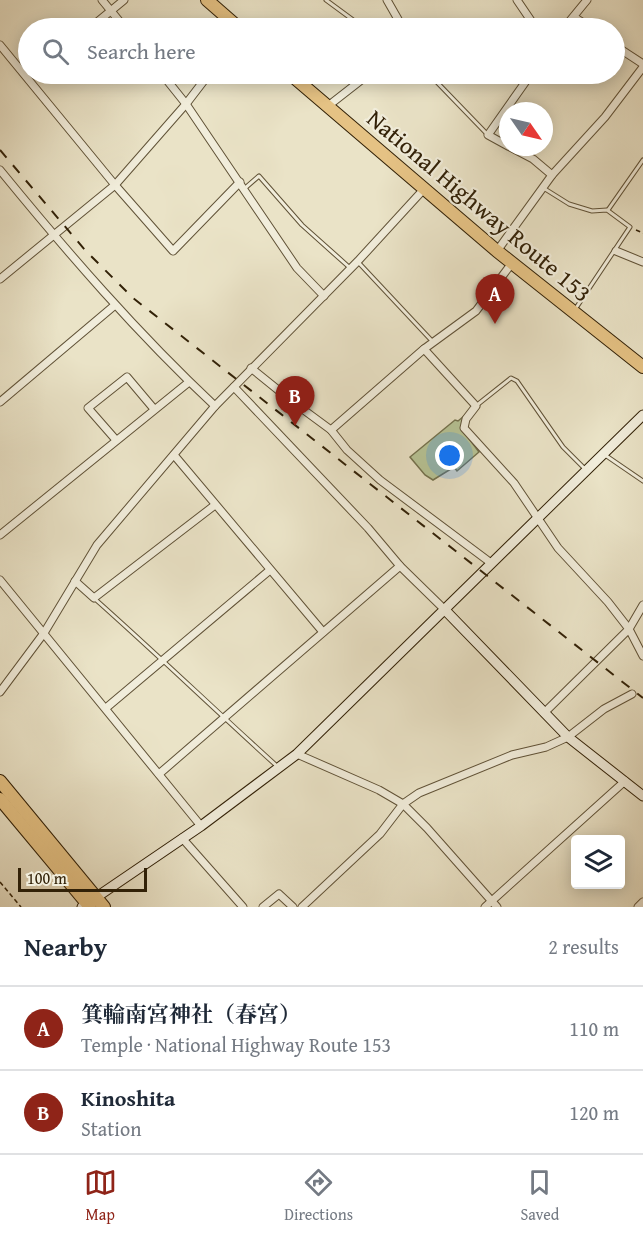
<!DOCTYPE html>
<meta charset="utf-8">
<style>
body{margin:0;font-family:"Gentium Book Plus","Noto Serif JP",serif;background:#f2f2f3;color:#1f2937}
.controls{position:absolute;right:18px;bottom:18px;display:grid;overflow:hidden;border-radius:6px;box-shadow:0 3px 15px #0003}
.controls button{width:54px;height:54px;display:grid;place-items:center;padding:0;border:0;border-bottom:2px solid #e0e1e3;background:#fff;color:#1f2937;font:30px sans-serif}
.compass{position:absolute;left:499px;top:102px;width:54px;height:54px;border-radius:50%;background:#fff;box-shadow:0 3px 15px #0003;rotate:124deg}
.scale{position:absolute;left:18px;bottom:15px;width:129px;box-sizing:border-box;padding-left:6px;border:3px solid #322107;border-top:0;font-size:16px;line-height:21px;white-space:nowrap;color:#322107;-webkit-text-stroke:4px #f1eddb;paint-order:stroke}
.you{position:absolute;left:450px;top:456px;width:21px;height:21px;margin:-15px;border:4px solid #fff;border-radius:50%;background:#1a73e8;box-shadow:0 0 0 9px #1a73e833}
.badge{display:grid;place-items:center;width:39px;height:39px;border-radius:50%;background:#8f2418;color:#fff;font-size:20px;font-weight:700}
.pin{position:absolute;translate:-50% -50px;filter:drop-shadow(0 2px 3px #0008)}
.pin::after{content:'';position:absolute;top:32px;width:21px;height:18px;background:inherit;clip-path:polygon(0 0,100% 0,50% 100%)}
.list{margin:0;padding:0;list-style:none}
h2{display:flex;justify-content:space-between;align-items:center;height:78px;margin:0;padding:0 24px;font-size:26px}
h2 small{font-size:20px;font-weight:400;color:#747a83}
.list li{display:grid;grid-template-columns:39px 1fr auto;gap:18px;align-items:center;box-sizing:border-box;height:84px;padding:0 24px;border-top:2px solid #e0e1e3}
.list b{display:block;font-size:22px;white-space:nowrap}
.list p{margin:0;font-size:20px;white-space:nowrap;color:#747a83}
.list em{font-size:20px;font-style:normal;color:#747a83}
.icon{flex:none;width:33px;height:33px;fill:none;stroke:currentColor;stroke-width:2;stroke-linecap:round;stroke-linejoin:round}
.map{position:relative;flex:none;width:643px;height:907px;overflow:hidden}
.search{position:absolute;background:#fff;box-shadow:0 3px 15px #0003;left:18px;right:18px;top:18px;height:66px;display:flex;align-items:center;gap:15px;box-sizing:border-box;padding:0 21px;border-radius:33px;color:#747a83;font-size:22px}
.sheet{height:246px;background:#fff}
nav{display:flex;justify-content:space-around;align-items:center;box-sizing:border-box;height:84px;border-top:2px solid #e0e1e3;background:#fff;font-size:16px;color:#747a83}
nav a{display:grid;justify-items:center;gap:3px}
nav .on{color:#8f2418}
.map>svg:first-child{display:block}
</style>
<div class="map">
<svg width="643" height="907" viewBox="0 0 643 907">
<rect width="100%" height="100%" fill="#eae3c7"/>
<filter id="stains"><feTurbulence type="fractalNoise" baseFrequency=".00333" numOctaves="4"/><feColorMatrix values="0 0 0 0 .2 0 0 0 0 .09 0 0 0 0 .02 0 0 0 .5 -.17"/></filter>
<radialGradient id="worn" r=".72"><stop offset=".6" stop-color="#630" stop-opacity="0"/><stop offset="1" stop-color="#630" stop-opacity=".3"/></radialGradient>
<path fill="#b7c496" stroke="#74724e" stroke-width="1.5" d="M469,412L461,428L479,452L457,471L454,467L433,480L425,475L410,457L455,420L458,421Z"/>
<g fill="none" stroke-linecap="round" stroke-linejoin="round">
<g stroke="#605237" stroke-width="5">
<g id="lane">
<path d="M326,0L364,28"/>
<path d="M429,74L487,134"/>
<path d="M244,189L259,176L302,225L349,267"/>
<path d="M545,189L569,204L592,211L607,210L630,227L576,308"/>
<path d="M608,210L643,160"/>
<path d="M358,262L433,342"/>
<path d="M477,405L511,378L517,381L563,447L585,469"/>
<path d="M605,455L643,481"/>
<path d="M95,599C157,654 216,711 278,767"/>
</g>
</g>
<g stroke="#605237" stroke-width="9">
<g id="street">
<path d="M102,0L125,28"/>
<path d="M387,0L403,28"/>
<path d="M517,0L536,28"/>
<path d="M574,17L591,28"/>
<path d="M90,28L124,0"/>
<path d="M564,28L587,0"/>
<path d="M0,45L115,185L173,251L240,182"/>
<path d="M614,45L643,64"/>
<path d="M162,74L186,104L297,268L324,296"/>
<path d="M328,106L369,74"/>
<path d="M508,146L488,135L531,74"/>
<path d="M510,147L533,159L552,175"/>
<path d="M0,170C67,252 137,333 215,406"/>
<path d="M497,251L552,175L605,117L643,67"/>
<path d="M616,251L643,262"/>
<path d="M0,279L115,185L186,104L209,74"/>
<path d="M424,349L476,406L466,419L464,428L514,483L558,548L608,602L629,629L643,656"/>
<path d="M251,368L293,402L331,430L347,450L380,480L491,563"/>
<path d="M234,387L368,528L400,566L444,609"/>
<path d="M0,402L115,305"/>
<path d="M331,430L424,349L476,311L512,263"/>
<path d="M116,440L88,408L127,377L154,409"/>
<path d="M174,455L323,632"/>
<path d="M0,535L189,382"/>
<path d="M0,580L201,826"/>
<path d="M75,581L94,598L215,505"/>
<path d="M0,692L44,633L97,545L215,406L358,261L424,189"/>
<path d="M106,708L270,570"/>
<path d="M544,713L629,629L643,605"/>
<path d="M297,754L379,790L403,804L427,828L497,907"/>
<path d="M159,774L400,566"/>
<path d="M182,838L243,907"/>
<path d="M263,907L279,894L293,907"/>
<path d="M302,907L380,834L403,804L419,793L512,755L546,747L568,737L604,709L632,694"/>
<path d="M485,907L625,781"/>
<path d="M638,907L643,902"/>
</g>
</g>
<g stroke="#322107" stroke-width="11">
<g id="secondary">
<path d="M444,609L568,737L643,796"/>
<path d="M82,907L201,826L297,754L643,415"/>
</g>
</g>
<g stroke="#322107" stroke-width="14">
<g id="highway">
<path d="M207,0L239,28"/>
<path d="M290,74L497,251L643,367"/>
<path d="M0,781L104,907"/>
<path d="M0,799L90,907"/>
</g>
</g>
<g stroke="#322107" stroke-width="1.5" stroke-dasharray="4.5 3" stroke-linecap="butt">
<path d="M636,230L643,233"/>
<path d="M0,882L21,907"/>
</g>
<use href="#lane" stroke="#f1eddb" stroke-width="3"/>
<use href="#street" stroke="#f1eddb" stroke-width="7"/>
<use href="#secondary" stroke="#f1eddb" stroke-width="9"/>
<use href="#highway" stroke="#e5c284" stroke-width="12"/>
<path stroke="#322107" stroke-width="2" stroke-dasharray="10 10" stroke-linecap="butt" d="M0,150L85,250L133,298L643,698"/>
</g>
<g text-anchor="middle" stroke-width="4.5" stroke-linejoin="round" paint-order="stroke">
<g font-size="24" fill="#322107" stroke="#f1eddb">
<text transform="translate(479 206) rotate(40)" y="8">National Highway Route 153</text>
</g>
</g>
<rect width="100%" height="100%" filter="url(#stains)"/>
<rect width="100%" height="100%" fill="url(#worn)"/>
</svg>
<div class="controls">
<button><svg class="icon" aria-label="layers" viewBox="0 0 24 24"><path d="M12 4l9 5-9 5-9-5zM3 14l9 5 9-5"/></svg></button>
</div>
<svg class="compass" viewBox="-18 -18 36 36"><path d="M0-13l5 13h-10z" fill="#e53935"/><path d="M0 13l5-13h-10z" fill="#747a83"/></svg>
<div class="scale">100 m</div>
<div class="you"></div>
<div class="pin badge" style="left:495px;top:324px">A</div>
<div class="pin badge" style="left:295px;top:426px">B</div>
<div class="search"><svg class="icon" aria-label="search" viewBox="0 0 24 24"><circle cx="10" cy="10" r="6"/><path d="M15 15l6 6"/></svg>Search here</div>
</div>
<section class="sheet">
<h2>Nearby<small>2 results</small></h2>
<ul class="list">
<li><span class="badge">A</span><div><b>箕輪南宮神社（春宮）</b><p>Temple · National Highway Route 153</p></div><em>110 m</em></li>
<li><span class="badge">B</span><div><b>Kinoshita</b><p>Station</p></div><em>120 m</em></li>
</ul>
</section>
<nav>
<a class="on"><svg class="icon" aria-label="map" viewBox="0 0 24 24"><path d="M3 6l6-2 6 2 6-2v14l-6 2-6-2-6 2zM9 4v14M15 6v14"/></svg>Map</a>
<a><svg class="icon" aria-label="directions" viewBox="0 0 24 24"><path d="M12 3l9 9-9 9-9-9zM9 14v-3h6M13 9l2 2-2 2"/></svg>Directions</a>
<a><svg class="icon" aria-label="saved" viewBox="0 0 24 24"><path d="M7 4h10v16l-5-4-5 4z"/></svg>Saved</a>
</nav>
